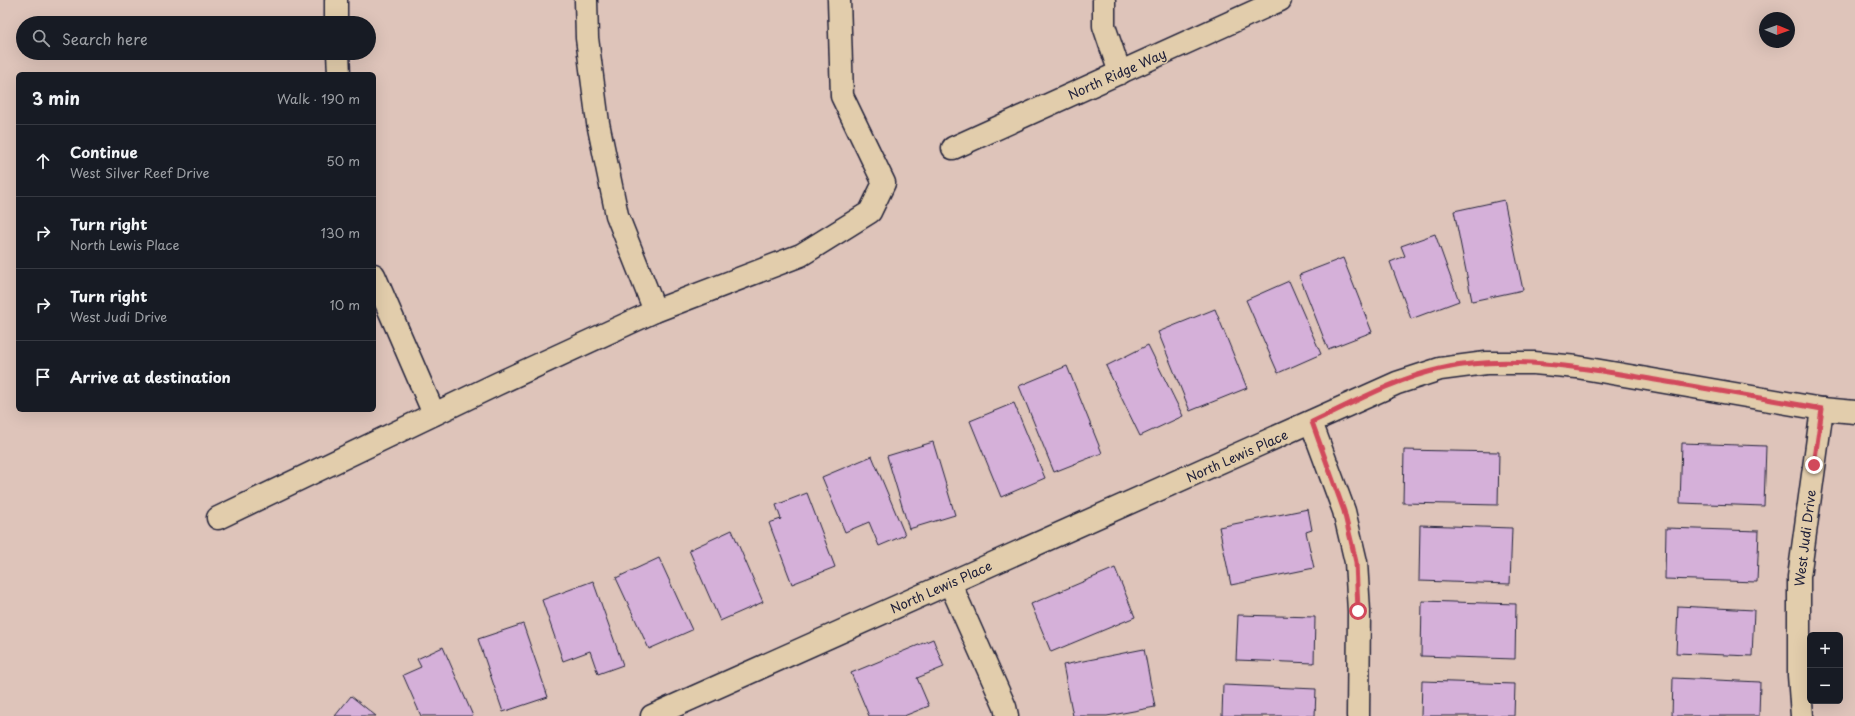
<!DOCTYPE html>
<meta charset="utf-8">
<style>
body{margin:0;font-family:"Playpen Sans",sans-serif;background:#20242c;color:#f1f3f6}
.controls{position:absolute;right:12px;bottom:12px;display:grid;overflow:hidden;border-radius:6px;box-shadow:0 4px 16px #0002}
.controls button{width:36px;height:36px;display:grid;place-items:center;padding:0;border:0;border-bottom:1px solid #363941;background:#171b24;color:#f1f3f6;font:20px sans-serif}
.compass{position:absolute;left:1759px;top:12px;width:36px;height:36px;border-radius:50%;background:#171b24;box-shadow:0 4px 16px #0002;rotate:91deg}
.stop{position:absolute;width:12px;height:12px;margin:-9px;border:3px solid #d1495b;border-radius:50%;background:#fff}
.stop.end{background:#d1495b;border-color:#fff;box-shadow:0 1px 4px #0008}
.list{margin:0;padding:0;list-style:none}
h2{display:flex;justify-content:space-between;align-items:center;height:52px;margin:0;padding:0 16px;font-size:17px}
h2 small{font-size:13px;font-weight:400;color:#9ea1a6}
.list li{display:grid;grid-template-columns:26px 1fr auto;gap:12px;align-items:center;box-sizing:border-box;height:72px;padding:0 16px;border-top:1px solid #363941}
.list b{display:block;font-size:15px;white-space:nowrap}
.list p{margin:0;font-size:13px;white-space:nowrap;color:#9ea1a6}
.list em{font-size:13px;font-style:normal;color:#9ea1a6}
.icon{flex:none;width:22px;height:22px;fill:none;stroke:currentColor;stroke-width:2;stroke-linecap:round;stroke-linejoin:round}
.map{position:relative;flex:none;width:1855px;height:716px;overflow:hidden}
.search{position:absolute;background:#171b24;box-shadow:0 4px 16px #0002;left:16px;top:16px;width:360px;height:44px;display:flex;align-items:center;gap:10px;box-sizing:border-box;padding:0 14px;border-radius:22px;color:#9ea1a6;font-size:15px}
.panel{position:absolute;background:#171b24;box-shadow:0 4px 16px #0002;left:16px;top:72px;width:360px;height:340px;border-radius:6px}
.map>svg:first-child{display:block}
</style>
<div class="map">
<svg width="1855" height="716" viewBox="0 0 1855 716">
<rect width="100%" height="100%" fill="#dec4ba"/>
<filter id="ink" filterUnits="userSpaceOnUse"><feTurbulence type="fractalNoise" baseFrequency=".025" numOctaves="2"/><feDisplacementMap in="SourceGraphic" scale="8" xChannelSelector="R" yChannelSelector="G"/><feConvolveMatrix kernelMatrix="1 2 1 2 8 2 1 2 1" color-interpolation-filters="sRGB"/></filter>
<g filter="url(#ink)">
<g fill="#d5b0d9" stroke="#22223b">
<path d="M1504,200L1523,290L1472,301L1454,211Z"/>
<path d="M1435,234L1459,301L1411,319L1390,262L1405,256L1401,246Z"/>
<path d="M1343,258L1372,332L1328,349L1299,275Z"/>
<path d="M1289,281L1321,354L1278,373L1246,300Z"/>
<path d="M1215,309L1247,388L1190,411L1158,332Z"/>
<path d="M1148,345L1183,416L1140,436L1106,366Z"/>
<path d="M1067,366L1102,453L1054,472L1019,386Z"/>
<path d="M1014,403L1045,478L1001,497L970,421Z"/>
<path d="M933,442L955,515L909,529L887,456Z"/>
<path d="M1682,443L1766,446L1764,506L1680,503Z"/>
<path d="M1404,450L1499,452L1498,505L1403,503Z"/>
<path d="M872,456L905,535L879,546L869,522L845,532L822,477Z"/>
<path d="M807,493L835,567L792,584L769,523L781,519L776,505Z"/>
<path d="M1308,509L1312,530L1306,532L1314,568L1231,585L1219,527Z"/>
<path d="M1420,525L1512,528L1510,584L1419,581Z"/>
<path d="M1666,528L1759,531L1757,582L1665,579Z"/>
<path d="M732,530L763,602L720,621L689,550Z"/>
<path d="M659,558L692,630L649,649L616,578Z"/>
<path d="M1115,568L1135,617L1051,652L1031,604Z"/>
<path d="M593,581L623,665L598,674L590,651L563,661L542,600Z"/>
<path d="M1422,601L1516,604L1515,659L1421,656Z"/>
<path d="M1678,606L1754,610L1752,656L1676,653Z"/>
<path d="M1238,615L1315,617L1314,663L1236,660Z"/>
<path d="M523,624L548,697L503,712L478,639Z"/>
<path d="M933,639L944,667L917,678L929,706L904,716H869L851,673Z"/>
<path d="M443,647L473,716H421L403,675L421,667L417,659Z"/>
<path d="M1144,649L1155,707L1107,716H1073L1063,665Z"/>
<path d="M1673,678L1760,682L1759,716H1672Z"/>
<path d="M1422,681L1515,684L1514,716H1421Z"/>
<path d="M1223,685L1316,689L1315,716H1222Z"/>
<path d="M351,696L376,716H335Z"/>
</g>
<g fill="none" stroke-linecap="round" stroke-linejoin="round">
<g stroke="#22223b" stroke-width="25">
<g id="minor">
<path d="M336,0V23"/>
<path d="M586,0L587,38L598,123L617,215L655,311"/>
<path d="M1104,0V26L1120,73"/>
<path d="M338,53L339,74"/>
<path d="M953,148L1280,0"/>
<path d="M374,275L434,414"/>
<path d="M1311,422L1344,511L1356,562L1359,611L1358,716"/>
<path d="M218,518L497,384L655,311L801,255L870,212L884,183L842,96L839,0"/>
<path d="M950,583L1005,707L1007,716"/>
<path d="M652,716L1397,383L1440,369L1486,363H1534L1577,367L1822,409L1855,412"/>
<path d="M1802,716L1799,675V577L1822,409"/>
</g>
</g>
<use href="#minor" stroke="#e2cdac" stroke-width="22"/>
</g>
</g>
<g fill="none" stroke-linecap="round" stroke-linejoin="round" filter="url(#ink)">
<path stroke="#d1495b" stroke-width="5" d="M1358,611L1356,562L1344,511L1312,422C1353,403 1395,379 1440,369C1509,353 1592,369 1662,381C1715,390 1769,399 1822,409L1814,465"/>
</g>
<g text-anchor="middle" stroke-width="3" stroke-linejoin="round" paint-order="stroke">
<g font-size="13" fill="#22223b" stroke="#e2cdac">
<text transform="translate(1117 74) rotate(-24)" y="5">North Ridge Way</text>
<text transform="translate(1237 456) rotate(-24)" y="5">North Lewis Place</text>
<text transform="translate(1805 538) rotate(-83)" y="5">West Judi Drive</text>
<text transform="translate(941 587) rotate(-24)" y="5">North Lewis Place</text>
</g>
</g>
</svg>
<div class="controls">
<button>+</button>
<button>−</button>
</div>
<svg class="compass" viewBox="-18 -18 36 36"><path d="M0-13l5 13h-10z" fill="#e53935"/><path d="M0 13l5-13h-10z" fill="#9ea1a6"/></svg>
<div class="stop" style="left:1358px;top:611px"></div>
<div class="stop end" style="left:1814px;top:465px"></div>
<div class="search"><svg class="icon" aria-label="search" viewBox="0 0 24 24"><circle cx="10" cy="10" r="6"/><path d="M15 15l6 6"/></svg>Search here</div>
<section class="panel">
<h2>3 min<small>Walk · 190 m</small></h2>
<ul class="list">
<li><svg class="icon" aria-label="ahead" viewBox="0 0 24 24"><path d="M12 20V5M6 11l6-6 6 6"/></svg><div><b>Continue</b><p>West Silver Reef Drive</p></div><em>50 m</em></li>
<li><svg class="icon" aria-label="right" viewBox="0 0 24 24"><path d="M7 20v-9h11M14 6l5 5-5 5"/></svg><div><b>Turn right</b><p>North Lewis Place</p></div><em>130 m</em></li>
<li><svg class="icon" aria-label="right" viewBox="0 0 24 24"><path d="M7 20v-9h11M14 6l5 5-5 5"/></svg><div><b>Turn right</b><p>West Judi Drive</p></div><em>10 m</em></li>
<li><svg class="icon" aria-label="arrive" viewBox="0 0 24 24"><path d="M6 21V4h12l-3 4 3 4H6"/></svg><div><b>Arrive at destination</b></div></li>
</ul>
</section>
</div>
